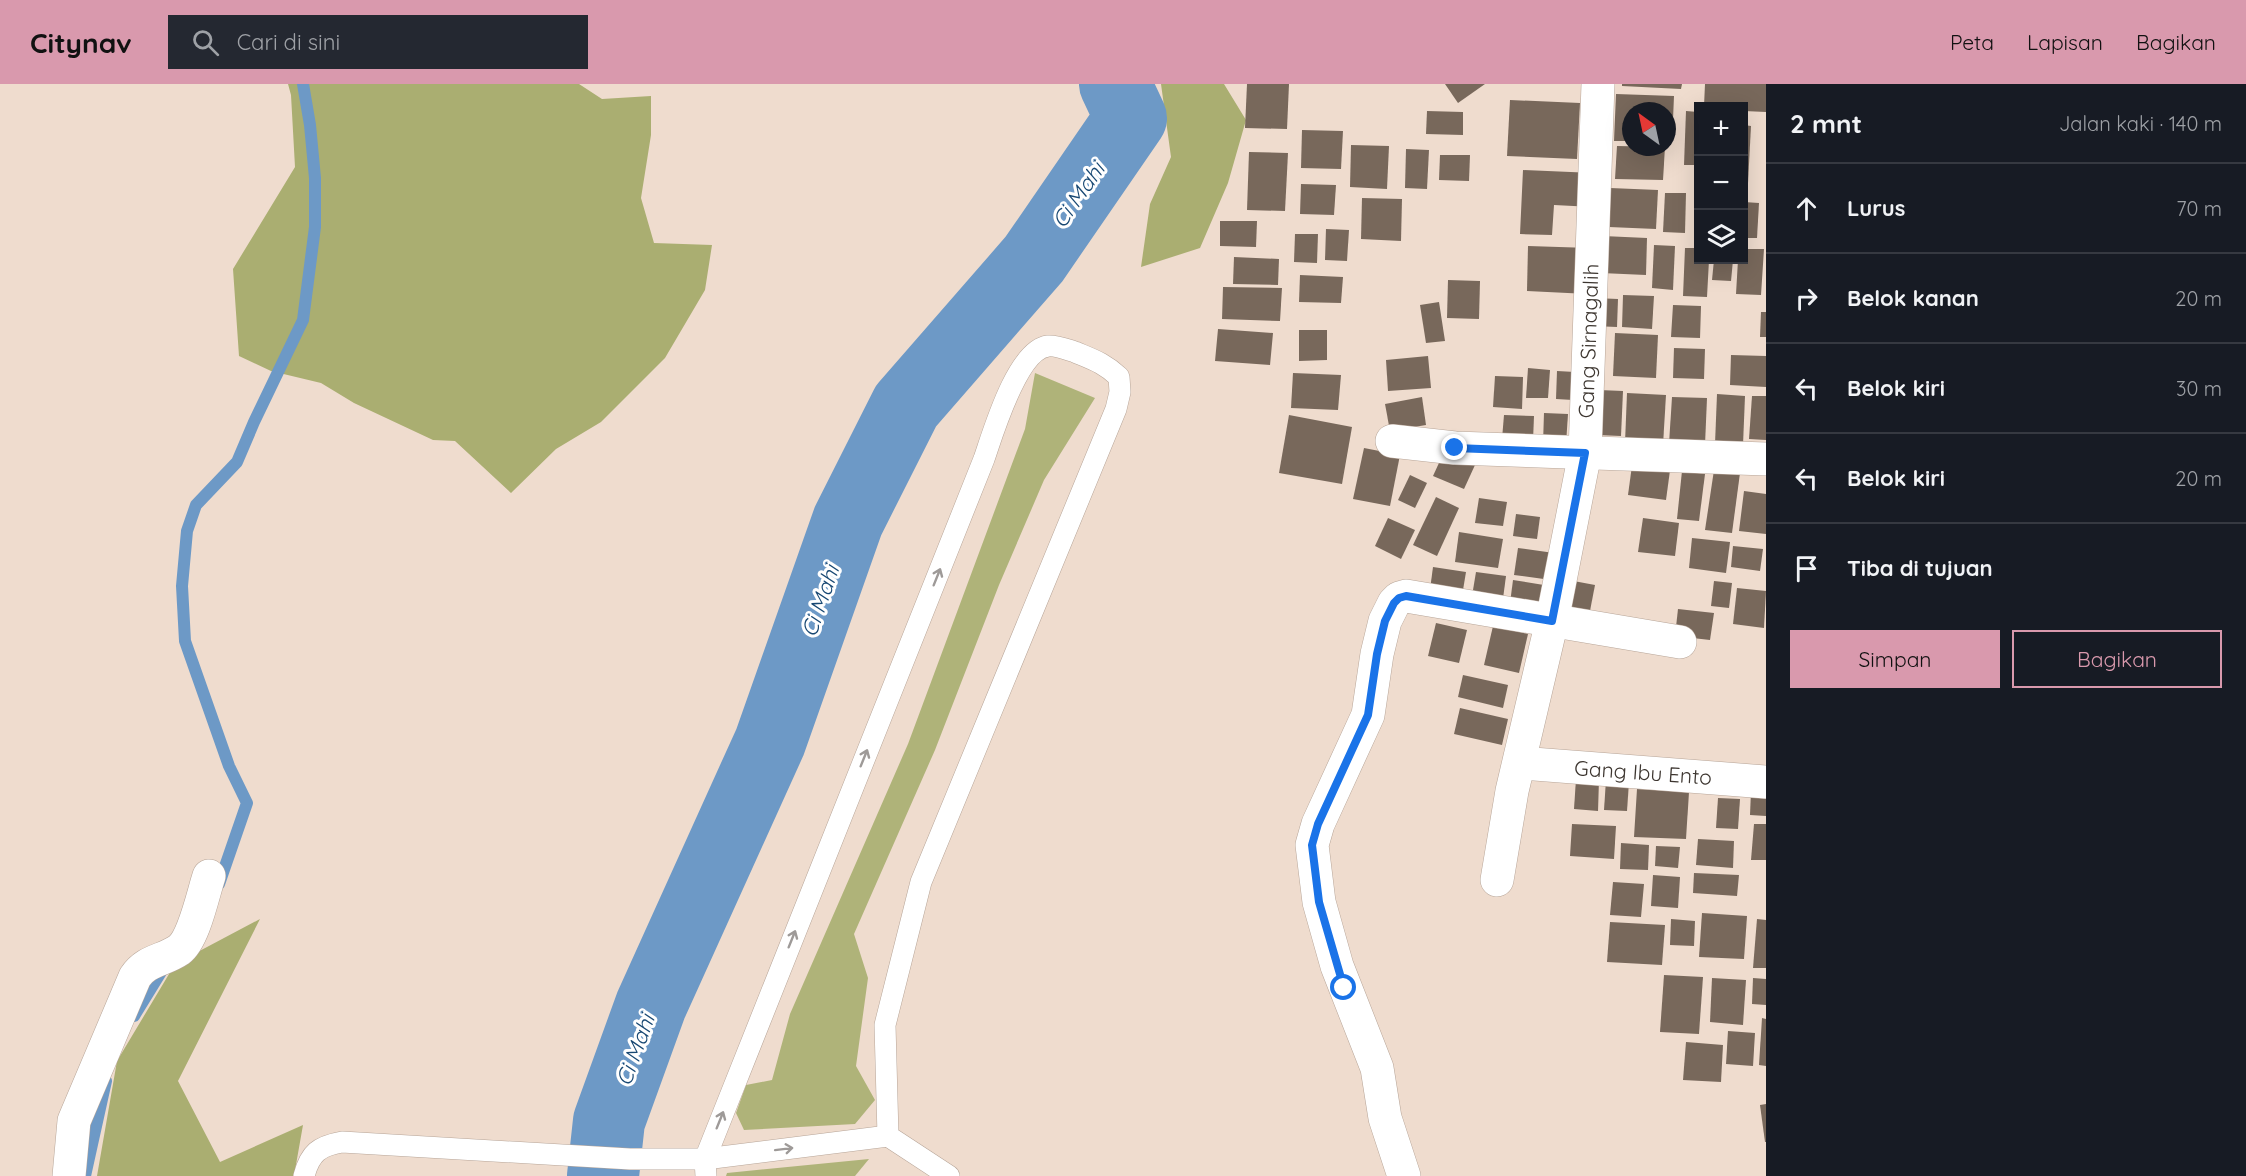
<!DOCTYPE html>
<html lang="id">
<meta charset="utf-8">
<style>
body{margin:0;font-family:Quicksand,sans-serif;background:#242831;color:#f1f3f6}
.controls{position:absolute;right:18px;top:18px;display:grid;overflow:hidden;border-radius:0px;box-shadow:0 6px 24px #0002}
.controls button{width:54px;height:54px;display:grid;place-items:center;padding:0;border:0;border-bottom:2px solid #363941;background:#171b24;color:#f1f3f6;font:30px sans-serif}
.compass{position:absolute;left:1622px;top:18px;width:54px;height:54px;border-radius:50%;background:#171b24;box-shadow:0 6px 24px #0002;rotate:327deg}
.stop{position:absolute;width:18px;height:18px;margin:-14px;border:4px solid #1a73e8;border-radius:50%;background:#fff}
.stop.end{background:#1a73e8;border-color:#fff;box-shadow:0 2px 6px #0008}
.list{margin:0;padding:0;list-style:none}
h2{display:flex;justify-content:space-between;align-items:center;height:78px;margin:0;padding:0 24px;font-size:26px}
h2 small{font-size:20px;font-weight:400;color:#9ea1a6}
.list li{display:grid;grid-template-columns:39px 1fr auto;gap:18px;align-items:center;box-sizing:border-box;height:90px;padding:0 24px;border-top:2px solid #363941}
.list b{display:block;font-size:22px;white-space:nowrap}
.list em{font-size:20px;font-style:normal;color:#9ea1a6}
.actions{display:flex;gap:12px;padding:18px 24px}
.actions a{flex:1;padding:14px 0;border:2px solid #d999ad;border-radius:0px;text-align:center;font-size:21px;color:#d999ad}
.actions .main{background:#d999ad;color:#111}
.icon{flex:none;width:33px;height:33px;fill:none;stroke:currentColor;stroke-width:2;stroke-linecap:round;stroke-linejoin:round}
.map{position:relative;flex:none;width:1766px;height:1092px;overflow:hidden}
header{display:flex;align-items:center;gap:36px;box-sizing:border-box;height:84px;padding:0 30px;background:#d999ad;color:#111}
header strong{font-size:28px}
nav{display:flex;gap:33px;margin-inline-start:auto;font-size:21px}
.search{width:420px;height:54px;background:#242831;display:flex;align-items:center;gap:15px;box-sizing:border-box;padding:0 21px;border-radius:0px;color:#9ea1a6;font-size:22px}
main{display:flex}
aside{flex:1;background:#171b24}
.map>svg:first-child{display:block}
</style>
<header>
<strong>Citynav</strong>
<div class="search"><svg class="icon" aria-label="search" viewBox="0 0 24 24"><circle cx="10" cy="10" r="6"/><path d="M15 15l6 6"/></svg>Cari di sini</div>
<nav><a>Peta</a><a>Lapisan</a><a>Bagikan</a></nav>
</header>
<main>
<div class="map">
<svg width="1766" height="1092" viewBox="0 0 1766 1092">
<rect width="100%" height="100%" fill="#efdcce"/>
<g fill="#afb379">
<path d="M1035,289L1095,314L1044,396L999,501L935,666L854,850L868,894L856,982L875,1016L855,1040L744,1046L736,1029L746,1001L772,996L790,930L908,660L1025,345Z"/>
<path d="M869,1075L855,1092H726L727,1089Z"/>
</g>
<g fill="#aaae71">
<path d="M288,0H579L602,15L651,12V51L641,114L654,159L712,161L705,206L665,274L601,338L556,365L511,409L455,357L433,356L354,319L321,299L271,287L239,272L233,185L295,83L291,11Z"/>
<path d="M1161,0H1224L1246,36L1228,99L1200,164L1141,183L1150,120L1171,73Z"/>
<path d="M260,835L178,997L220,1078L303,1041L294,1092H97L117,977L175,880Z"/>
</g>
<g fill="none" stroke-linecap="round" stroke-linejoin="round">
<g stroke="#6d99c6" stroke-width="12">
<path d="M219,800L247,719L229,682L185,557L182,502L187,447L196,421L237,378L254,338L303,236L315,143V94L310,41L303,0"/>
<path d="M134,932L164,883"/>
<path d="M85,1092L106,997"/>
</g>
<path stroke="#6d99c6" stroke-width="72" d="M603,1092L609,1037L651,921L770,658L848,437L906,322L1034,175L1131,34L1115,0"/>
</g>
<g fill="#78685b">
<path d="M1247,0H1289L1287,45L1245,44Z"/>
<path d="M1445,0H1485L1458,19Z"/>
<path d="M1622,0H1682L1681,5L1622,2Z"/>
<path d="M1705,0H1766V28L1744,27V22H1704Z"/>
<path d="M1616,10L1674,12L1672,59H1667V27H1631V57H1614Z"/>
<path d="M1510,16L1580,19L1577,75L1507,72Z"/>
<path d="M1427,27L1463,28V51L1426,50Z"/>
<path d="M1686,27L1698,28V81H1684Z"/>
<path d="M1744,41L1751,42L1748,99L1744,98Z"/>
<path d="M1302,46L1343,47L1341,85L1301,84Z"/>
<path d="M1351,61L1389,62L1387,105L1350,103Z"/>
<path d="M1617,62L1665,63L1663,96L1615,95Z"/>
<path d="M1406,65L1429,66L1427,105L1405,104Z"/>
<path d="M1249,68L1288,69L1285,127L1247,126Z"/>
<path d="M1440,71H1470L1469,97L1439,96Z"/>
<path d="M1523,86L1594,89L1593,123L1554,121L1552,151L1520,150Z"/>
<path d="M1301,100L1336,101L1334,131L1300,130Z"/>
<path d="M1610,104L1658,106L1656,145L1609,143Z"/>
<path d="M1665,109H1686L1685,149L1663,148Z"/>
<path d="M1362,114L1402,115L1401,157L1361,155Z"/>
<path d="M1696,116H1698V152H1695Z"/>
<path d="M1744,118L1759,119L1757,154H1744Z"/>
<path d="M1220,137H1257L1256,163L1220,162Z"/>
<path d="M1326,145L1349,146L1347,177L1325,176Z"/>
<path d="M1295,150H1318L1317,179L1294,178Z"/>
<path d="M1603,152L1647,154L1646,191L1601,189Z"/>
<path d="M1654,161L1675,162L1673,206L1652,204Z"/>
<path d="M1528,162L1590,164L1588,210L1527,207Z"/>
<path d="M1685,164H1698V176H1709L1707,213L1683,212Z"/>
<path d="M1744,165H1764L1761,211L1736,210L1738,176H1744Z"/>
<path d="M1234,173L1279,175L1278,201L1233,200Z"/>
<path d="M1714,176H1733L1731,197L1712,196Z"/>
<path d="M1300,191L1343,193L1341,219L1299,218Z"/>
<path d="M1448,196L1480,197L1479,235L1447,234Z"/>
<path d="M1223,203L1282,204L1280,237L1222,235Z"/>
<path d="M1623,211L1654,212L1652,245L1622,243Z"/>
<path d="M1594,214L1618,215L1617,243L1593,242Z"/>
<path d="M1439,218L1445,257L1426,259L1420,221Z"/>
<path d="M1673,221L1701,222L1700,254L1671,253Z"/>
<path d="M1761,228H1766V253H1760Z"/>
<path d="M1218,245L1273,249L1270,281L1215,277Z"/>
<path d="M1299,246H1327V276L1299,277Z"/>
<path d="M1615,249L1658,251L1656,294L1613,292Z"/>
<path d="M1674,264L1705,265L1704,295L1673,294Z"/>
<path d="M1731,271L1766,272V303L1730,301Z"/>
<path d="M1428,272L1431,304L1388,307L1386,276Z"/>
<path d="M1528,284L1550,286L1548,314H1526Z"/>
<path d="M1557,287L1575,288L1573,316L1556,315Z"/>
<path d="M1293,289L1341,291L1338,326L1291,324Z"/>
<path d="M1495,292L1523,293L1522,325L1493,323Z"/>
<path d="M1599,306L1623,307L1621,352L1597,351Z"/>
<path d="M1627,309L1666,311L1663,361L1625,359Z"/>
<path d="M1717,310L1745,312L1743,361L1715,360Z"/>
<path d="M1752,312H1766V356L1749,355Z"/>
<path d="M1422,313L1426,341L1390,347L1385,320Z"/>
<path d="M1672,313L1707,314L1705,361L1669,360Z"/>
<path d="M1544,329L1568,330L1566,360H1543Z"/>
<path d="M1289,331L1352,343L1342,400L1279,389Z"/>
<path d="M1504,331L1534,332L1533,357L1502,355Z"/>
<path d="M1364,364L1400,371L1390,422L1353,415Z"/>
<path d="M1444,368L1475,381L1464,405L1433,392Z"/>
<path d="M1633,374L1671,379L1666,416L1628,411Z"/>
<path d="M1714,386L1740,389L1732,449L1705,446Z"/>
<path d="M1682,387L1705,390L1699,437L1677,435Z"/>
<path d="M1410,391L1427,399L1415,424L1398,416Z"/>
<path d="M1744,407L1766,410V450L1739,447Z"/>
<path d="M1436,413L1459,424L1437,472L1413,461Z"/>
<path d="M1479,414L1507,418L1503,442L1475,439Z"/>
<path d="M1516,430L1540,433L1537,455L1513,452Z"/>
<path d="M1388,434L1415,446L1401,475L1375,462Z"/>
<path d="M1643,434L1679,439L1675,472L1638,468Z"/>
<path d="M1459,448L1503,455L1498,484L1455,478Z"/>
<path d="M1692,454L1730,458L1726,489L1689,484Z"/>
<path d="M1733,462L1763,465L1760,487L1731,483Z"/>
<path d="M1518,464L1554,469L1551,496L1514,491Z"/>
<path d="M1433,483L1466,488L1461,518L1429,513Z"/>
<path d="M1476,488L1506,492L1502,522L1471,518Z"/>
<path d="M1563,495L1595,501L1589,532L1558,526Z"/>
<path d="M1513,496L1550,502L1546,532L1509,527Z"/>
<path d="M1714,497L1732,499L1729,524L1711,522Z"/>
<path d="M1737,504L1766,507L1764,544L1733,540Z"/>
<path d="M1678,525L1714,529L1710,556L1675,552Z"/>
<path d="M1436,539L1467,546L1459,579L1428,572Z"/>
<path d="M1493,542L1528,550L1519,589L1484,581Z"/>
<path d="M1463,591L1508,601L1503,624L1458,613Z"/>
<path d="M1460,624L1508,635L1502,661L1454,650Z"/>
<path d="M1576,695L1599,696L1598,727L1574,725Z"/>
<path d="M1606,696L1629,698L1627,727L1604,726Z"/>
<path d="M1637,705L1689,708L1686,755L1634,753Z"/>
<path d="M1751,707L1766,708V732L1750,731Z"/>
<path d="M1718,714L1740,715L1738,745L1716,744Z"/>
<path d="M1572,740L1616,742L1614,775L1570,772Z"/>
<path d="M1754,740H1766V776H1751Z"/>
<path d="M1698,755L1734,757L1733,784L1696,781Z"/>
<path d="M1621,759L1649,761L1648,786L1620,785Z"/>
<path d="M1656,762L1680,763L1678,784L1655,782Z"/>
<path d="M1694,789L1739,791L1737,812L1693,809Z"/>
<path d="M1653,791L1680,793L1678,824L1651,822Z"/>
<path d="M1613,798L1644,800L1641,833L1610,831Z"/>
<path d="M1702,829L1747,832L1744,875L1699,873Z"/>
<path d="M1671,835L1695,837L1694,862L1670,861Z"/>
<path d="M1757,835L1766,836V884H1753Z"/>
<path d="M1610,838L1665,841L1662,881L1607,878Z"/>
<path d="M1664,891L1703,893L1699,950L1660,948Z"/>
<path d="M1712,894L1746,896L1743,941L1710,938Z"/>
<path d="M1753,894L1766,895V921L1752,920Z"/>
<path d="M1762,934L1766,935V982L1759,981Z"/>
<path d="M1728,947L1755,949L1753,982L1726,980Z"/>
<path d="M1686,958L1723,961L1721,998L1683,996Z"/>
<path d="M1766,1020V1058H1765L1760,1021Z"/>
</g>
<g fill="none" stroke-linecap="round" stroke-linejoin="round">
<g stroke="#b7a598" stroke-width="22">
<g id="service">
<path d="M304,1092C310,1069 319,1062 342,1058L630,1075H705L888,1052"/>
<path d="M706,1092L705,1075L984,375C993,349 1017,266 1048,262C1056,261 1068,266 1075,268C1094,276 1104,279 1119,293L1120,308L1116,325L921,798L885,941L888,1052L949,1092"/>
</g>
</g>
<g stroke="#b7a598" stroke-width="34">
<g id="minor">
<path d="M1392,357L1455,364L1766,375"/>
<path d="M1520,679L1766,698"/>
<path d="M1497,796L1512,707L1552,537L1585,369L1598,0"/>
<path d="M69,1092L74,1037L135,893C146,876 163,877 179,866C194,855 203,810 209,792"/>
<path d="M1404,1092L1385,1034L1377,984L1337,882L1319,818L1312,761L1318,740L1368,631L1377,570L1385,537L1394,519L1399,514L1406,512L1680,558"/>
</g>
</g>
<use href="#service" stroke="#fff" stroke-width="21"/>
<use href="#minor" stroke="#fff" stroke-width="33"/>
</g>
<defs><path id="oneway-shaft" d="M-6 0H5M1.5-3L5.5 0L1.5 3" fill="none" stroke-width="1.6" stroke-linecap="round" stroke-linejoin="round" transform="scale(1.5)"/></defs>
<g stroke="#9e9a98">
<use href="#oneway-shaft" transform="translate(937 493) rotate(-68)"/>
<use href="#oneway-shaft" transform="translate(864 674) rotate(-68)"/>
<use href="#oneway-shaft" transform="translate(792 855) rotate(-68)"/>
<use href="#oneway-shaft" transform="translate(720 1036) rotate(-68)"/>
<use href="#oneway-shaft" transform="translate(784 1065) rotate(-7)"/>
</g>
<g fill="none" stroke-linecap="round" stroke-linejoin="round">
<path stroke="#1a73e8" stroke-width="8" d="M1344,904L1319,818L1312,761L1318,740L1368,631L1377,570L1385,537L1394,519L1399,514L1406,512L1552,537L1585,369L1455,364"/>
</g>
<g text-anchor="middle" stroke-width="6" stroke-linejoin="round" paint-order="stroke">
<g font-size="21" fill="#3d3630" stroke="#fff">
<text transform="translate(1589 257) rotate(-88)" y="7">Gang Sirnagalih</text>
<text transform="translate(1643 689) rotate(4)" y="7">Gang Ibu Ento</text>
</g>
<g font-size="22" font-style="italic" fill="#184873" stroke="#fff">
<text transform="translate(1078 111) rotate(-55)" y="8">Ci Mahi</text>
<text transform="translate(820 517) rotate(-71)" y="8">Ci Mahi</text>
<text transform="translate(635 966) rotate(-70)" y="8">Ci Mahi</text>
</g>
</g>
</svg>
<div class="controls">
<button>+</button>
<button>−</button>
<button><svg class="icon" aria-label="layers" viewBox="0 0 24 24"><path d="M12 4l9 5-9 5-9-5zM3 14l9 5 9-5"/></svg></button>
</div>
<svg class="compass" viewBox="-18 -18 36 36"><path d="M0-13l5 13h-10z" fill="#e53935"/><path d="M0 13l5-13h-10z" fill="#9ea1a6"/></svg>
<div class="stop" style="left:1344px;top:904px"></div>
<div class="stop end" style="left:1455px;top:364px"></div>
</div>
<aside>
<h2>2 mnt<small>Jalan kaki · 140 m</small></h2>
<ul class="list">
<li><svg class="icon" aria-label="ahead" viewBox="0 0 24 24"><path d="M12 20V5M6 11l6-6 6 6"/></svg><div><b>Lurus</b></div><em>70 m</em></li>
<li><svg class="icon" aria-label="right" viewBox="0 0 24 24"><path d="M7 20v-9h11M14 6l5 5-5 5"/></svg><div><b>Belok kanan</b></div><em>20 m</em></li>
<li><svg class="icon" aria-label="left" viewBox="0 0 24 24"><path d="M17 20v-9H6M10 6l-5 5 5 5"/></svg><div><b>Belok kiri</b></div><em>30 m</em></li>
<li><svg class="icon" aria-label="left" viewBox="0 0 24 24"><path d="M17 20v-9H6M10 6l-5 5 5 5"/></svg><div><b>Belok kiri</b></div><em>20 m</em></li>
<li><svg class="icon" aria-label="arrive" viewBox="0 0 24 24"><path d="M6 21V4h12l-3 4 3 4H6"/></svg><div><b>Tiba di tujuan</b></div></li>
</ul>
<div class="actions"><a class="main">Simpan</a><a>Bagikan</a></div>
</aside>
</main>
